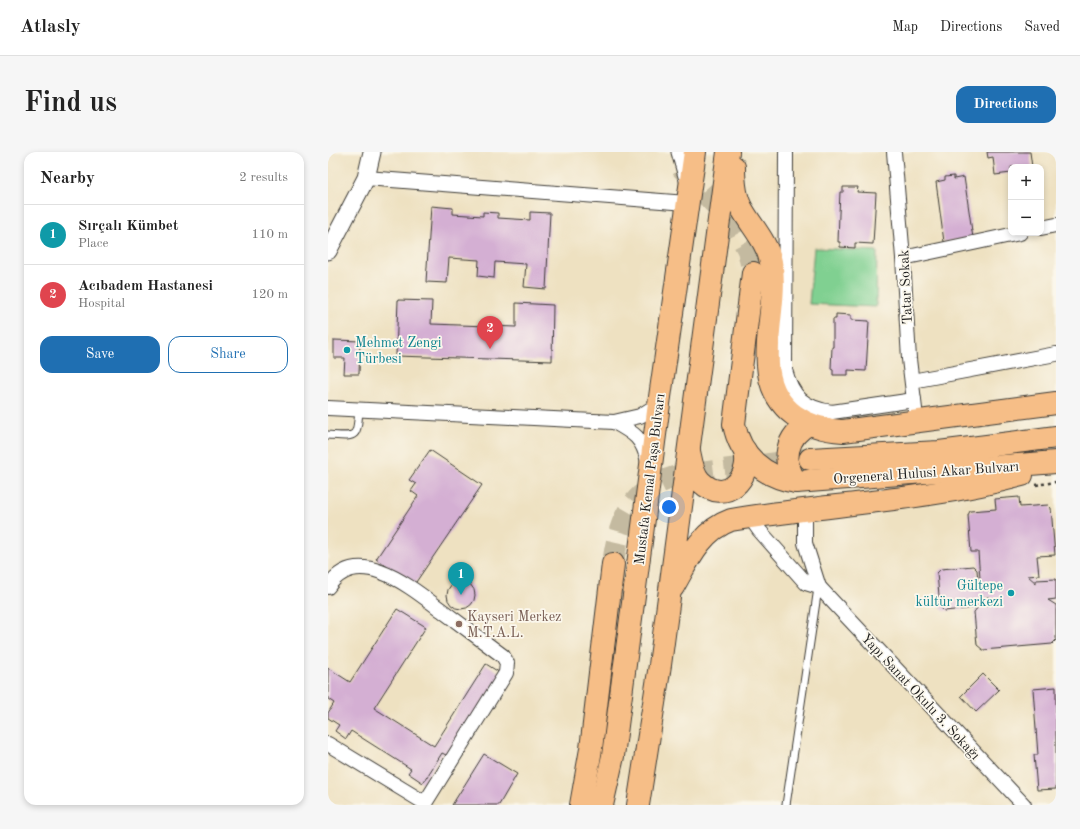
<!DOCTYPE html>
<meta charset="utf-8">
<style>
body{margin:0;font-family:"Old Standard TT",serif;background:#f6f6f6;color:#222}
.controls{position:absolute;right:12px;top:12px;display:grid;overflow:hidden;border-radius:8px;box-shadow:0 2px 6px #0003}
.controls button{width:36px;height:36px;display:grid;place-items:center;padding:0;border:0;border-bottom:1px solid #e0e0e0;background:#fff;color:#222;font:20px sans-serif}
.you{position:absolute;left:341px;top:355px;width:14px;height:14px;margin:-10px;border:3px solid #fff;border-radius:50%;background:#1a73e8;box-shadow:0 0 0 6px #1a73e833}
.badge{display:grid;place-items:center;width:26px;height:26px;border-radius:50%;background:#1f6fb2;color:#fff;font-size:13px;font-weight:700}
.pin{position:absolute;translate:-50% -33px;filter:drop-shadow(0 1px 2px #0008)}
.pin::after{content:'';position:absolute;top:21px;width:14px;height:12px;background:inherit;clip-path:polygon(0 0,100% 0,50% 100%)}
.list{margin:0;padding:0;list-style:none}
h2{display:flex;justify-content:space-between;align-items:center;height:52px;margin:0;padding:0 16px;font-size:17px}
h2 small{font-size:13px;font-weight:400;color:#767676}
.list li{display:grid;grid-template-columns:26px 1fr auto;gap:12px;align-items:center;box-sizing:border-box;height:60px;padding:0 16px;border-top:1px solid #e0e0e0}
.list b{display:block;font-size:15px;white-space:nowrap}
.list p{margin:0;font-size:13px;white-space:nowrap;color:#767676}
.list em{font-size:13px;font-style:normal;color:#767676}
.actions{display:flex;gap:8px;padding:12px 16px}
.actions a{flex:1;padding:9px 0;border:1px solid #1f6fb2;border-radius:12px;text-align:center;font-size:14px;color:#1f6fb2}
.actions .main{background:#1f6fb2;color:#fff}
.map{position:relative;flex:none;width:728px;height:653px;overflow:hidden;border-radius:12px}
header{display:flex;align-items:center;gap:24px;box-sizing:border-box;height:56px;padding:0 20px;background:#fff;border-bottom:1px solid #e0e0e0}
header strong{font-size:19px}
nav{display:flex;gap:22px;margin-inline-start:auto;font-size:14px}
.intro{display:flex;align-items:center;justify-content:space-between;box-sizing:border-box;height:96px;padding:0 24px}
h1{margin:0;font-size:28px}
.button{padding:10px 18px;border-radius:12px;background:#1f6fb2;color:#fff;font-size:14px;font-weight:700}
main{display:flex;gap:24px;padding:0 24px}
aside{flex:1;background:#fff;border-radius:12px;box-shadow:0 2px 6px #0003}
.map>svg:first-child{display:block}
</style>
<header>
<strong>Atlasly</strong>
<nav><a>Map</a><a>Directions</a><a>Saved</a></nav>
</header>
<div class="intro"><h1>Find us</h1><a class="button">Directions</a></div>
<main>
<aside>
<h2>Nearby<small>2 results</small></h2>
<ul class="list">
<li><span class="badge" style="background:#0f9aa8">1</span><div><b>Sırçalı Kümbet</b><p>Place</p></div><em>110 m</em></li>
<li><span class="badge" style="background:#e0444e">2</span><div><b>Acıbadem Hastanesi</b><p>Hospital</p></div><em>120 m</em></li>
</ul>
<div class="actions"><a class="main">Save</a><a>Share</a></div>
</aside>
<div class="map">
<svg width="728" height="653" viewBox="0 0 728 653">
<rect width="100%" height="100%" fill="#fbf7ec"/>
<filter id="ink" filterUnits="userSpaceOnUse"><feTurbulence type="fractalNoise" baseFrequency=".025" numOctaves="2"/><feDisplacementMap in="SourceGraphic" scale="8" xChannelSelector="R" yChannelSelector="G"/><feConvolveMatrix kernelMatrix="1 2 1 2 8 2 1 2 1" color-interpolation-filters="sRGB"/></filter>
<filter id="wash" filterUnits="userSpaceOnUse"><feTurbulence type="fractalNoise" baseFrequency=".012" numOctaves="4" result="noise"/><feDisplacementMap in="SourceGraphic" scale="16" xChannelSelector="R" yChannelSelector="G"/><feGaussianBlur stdDeviation="0.9" result="paint"/><feColorMatrix in="noise" values="0 0 0 0 0 0 0 0 0 0 0 0 0 0 0 0 0 1.4 0 .05"/><feComposite in="paint" operator="in"/></filter>
<g filter="url(#wash)">
<rect width="100%" height="100%" fill="#eee1c1"/>
<path fill="#80d091" stroke="#4e7656" d="M486,96L549,99L548,155L481,152Z"/>
<g id="blocks">
<g fill="#d4afd3">
<path d="M659,0H702L704,15H683V21L667,23L665,5L660,6Z"/>
<path d="M626,24V27L636,25L645,86L616,90L608,30L617,28V25Z"/>
<path d="M515,35H530L529,40L548,41L545,92L527,91V96L512,95V90H510L511,62L512,40H515Z"/>
<path d="M103,54L125,56V62L155,64V60L170,61V66L202,68V60L222,61L218,137L196,135L198,112L167,110L166,126L150,124L151,108L121,106L119,131L98,130Z"/>
<path d="M70,148L104,149L103,172L188,175V151L225,153L224,209L68,204Z"/>
<path d="M508,162L523,163V168L541,169L538,219L520,218V223H505V218L503,217L504,195H505V167H508Z"/>
<path d="M6,188L32,189L31,222H16L17,206H6Z"/>
<path d="M102,298L154,333L86,433L48,407L90,344L83,339L88,332L81,328Z"/>
<path d="M691,345L692,355L720,353L723,356L727,403L709,404L711,423L700,424L708,431V428L728,427V447L720,448L728,453V488L724,492L655,498L649,493L646,460L651,454L668,452L661,445L651,446L652,452L648,456L616,459L612,455L609,421L613,417L645,414L649,418L650,428L652,427L650,400H643L640,363L642,359L668,357L667,347Z"/>
<circle cx="133" cy="443" r="14"/>
<path d="M69,457L98,475L46,556L106,594L158,512L174,522L122,605L114,601L95,631L80,621L83,617L23,579L18,587L7,579L11,573L0,566V561L6,551L0,547V516L22,530Z"/>
<path d="M655,522L671,538L648,560L633,544Z"/>
<path d="M728,535V637L709,638L706,603H710L705,537Z"/>
<path d="M156,602L189,622L171,653H124Z"/>
</g>
</g>
</g>
<g filter="url(#ink)">
<use href="#blocks" fill-opacity="0" stroke="#3c3a35" stroke-width="1"/>
<g fill="none" stroke-linecap="round" stroke-linejoin="round">
<g stroke="#c4baa0" stroke-width="22" stroke-dasharray="22 11" stroke-linecap="butt">
<path d="M353,15L407,74L420,98L425,121"/>
<path d="M285,412C291,367 303,338 349,324L479,307"/>
</g>
<g stroke="#3c3a35" stroke-width="9">
<g id="service">
<path d="M0,283C29,285 29,287 31,257"/>
<path d="M458,653L490,436"/>
</g>
</g>
<g stroke="#3c3a35" stroke-width="16">
<g id="minor">
<path d="M458,0L457,218C464,245 476,256 504,260L586,248"/>
<path d="M566,0L575,106L581,207L587,257"/>
<path d="M38,26L359,51"/>
<path d="M713,76L728,73"/>
<path d="M575,106L692,81"/>
<path d="M584,229L728,202"/>
<path d="M0,256L286,270L312,264L331,252"/>
<path d="M286,270C306,281 315,286 320,310"/>
<path d="M477,358V391L491,435"/>
<path d="M422,365L431,378L478,431L491,435L696,653"/>
<path d="M0,435C30,389 86,438 116,460C136,475 155,489 175,504L179,511L178,521L97,651L0,592"/>
</g>
</g>
<g stroke="#3c3a35" stroke-width="19">
<g id="tertiary">
<path d="M352,0L361,31"/>
<path d="M0,99L38,26L44,0"/>
</g>
</g>
<g stroke="#3c3a35" stroke-width="24">
<g id="primary">
<path d="M406,15C406,29 407,45 414,57C424,75 439,90 443,110C453,160 417,226 466,263C481,274 497,278 515,279L728,251"/>
<path d="M425,121L406,272C412,304 436,325 468,330L728,310"/>
<path d="M361,299C363,309 365,323 373,330C397,353 424,327 417,299"/>
<path d="M482,307L611,300L728,285"/>
<path d="M468,330C453,309 458,284 481,272"/>
<path d="M345,435C360,409 372,379 403,368C499,352 599,349 694,323"/>
<path d="M253,653L263,597L285,412"/>
<path d="M274,653L285,604L331,252L367,0"/>
<path d="M310,653L332,513L400,0"/>
</g>
</g>
<path stroke="#3c3a35" stroke-width="2.5" stroke-dasharray="3 3" stroke-linecap="butt" d="M708,333L728,330"/>
<use href="#service" stroke="#fff" stroke-width="7"/>
<use href="#minor" stroke="#fff" stroke-width="14"/>
<use href="#tertiary" stroke="#fff" stroke-width="17"/>
<use href="#primary" stroke="#f6be87" stroke-width="22"/>
</g>
</g>
<g fill="#0f9aa8" stroke="#fbf7ec" stroke-width="1.5">
<circle cx="19" cy="198" r="4"/>
<circle cx="683" cy="441" r="4"/>
</g>
<circle fill="#8d6e63" stroke="#fbf7ec" stroke-width="1.5" cx="131" cy="472" r="4"/>
<g text-anchor="middle" stroke-width="3.5" stroke-linejoin="round" paint-order="stroke">
<g font-size="14" fill="#1c1c1c" stroke="#fbf7ec">
<text transform="translate(577 135) rotate(-93)" y="5">Tatar Sokak</text>
<text transform="translate(598 320) rotate(-4)" y="5">Orgeneral Hulusi Akar Bulvarı</text>
<text transform="translate(321 327) rotate(-83)" y="5">Mustafa Kemal Paşa Bulvarı</text>
<text transform="translate(593 544) rotate(47)" y="5">Yapı Sanat Okulu 3. Sokağı</text>
</g>
<g font-size="14" fill="#0d838f" stroke="#fbf7ec" text-anchor="start">
<text x="27" y="195">Mehmet Zengi<tspan x="27" dy="16">Türbesi</tspan></text>
<text x="675" y="438" text-anchor="end">Gültepe<tspan x="675" dy="16">kültür merkezi</tspan></text>
</g>
<g font-size="14" fill="#785e54" stroke="#fbf7ec" text-anchor="start">
<text x="139" y="469">Kayseri Merkez<tspan x="139" dy="16">M.T.A.L.</tspan></text>
</g>
</g>
</svg>
<div class="controls">
<button>+</button>
<button>−</button>
</div>
<div class="you"></div>
<div class="pin badge" style="left:133px;top:443px;background:#0f9aa8">1</div>
<div class="pin badge" style="left:162px;top:197px;background:#e0444e">2</div>
</div>
</main>
